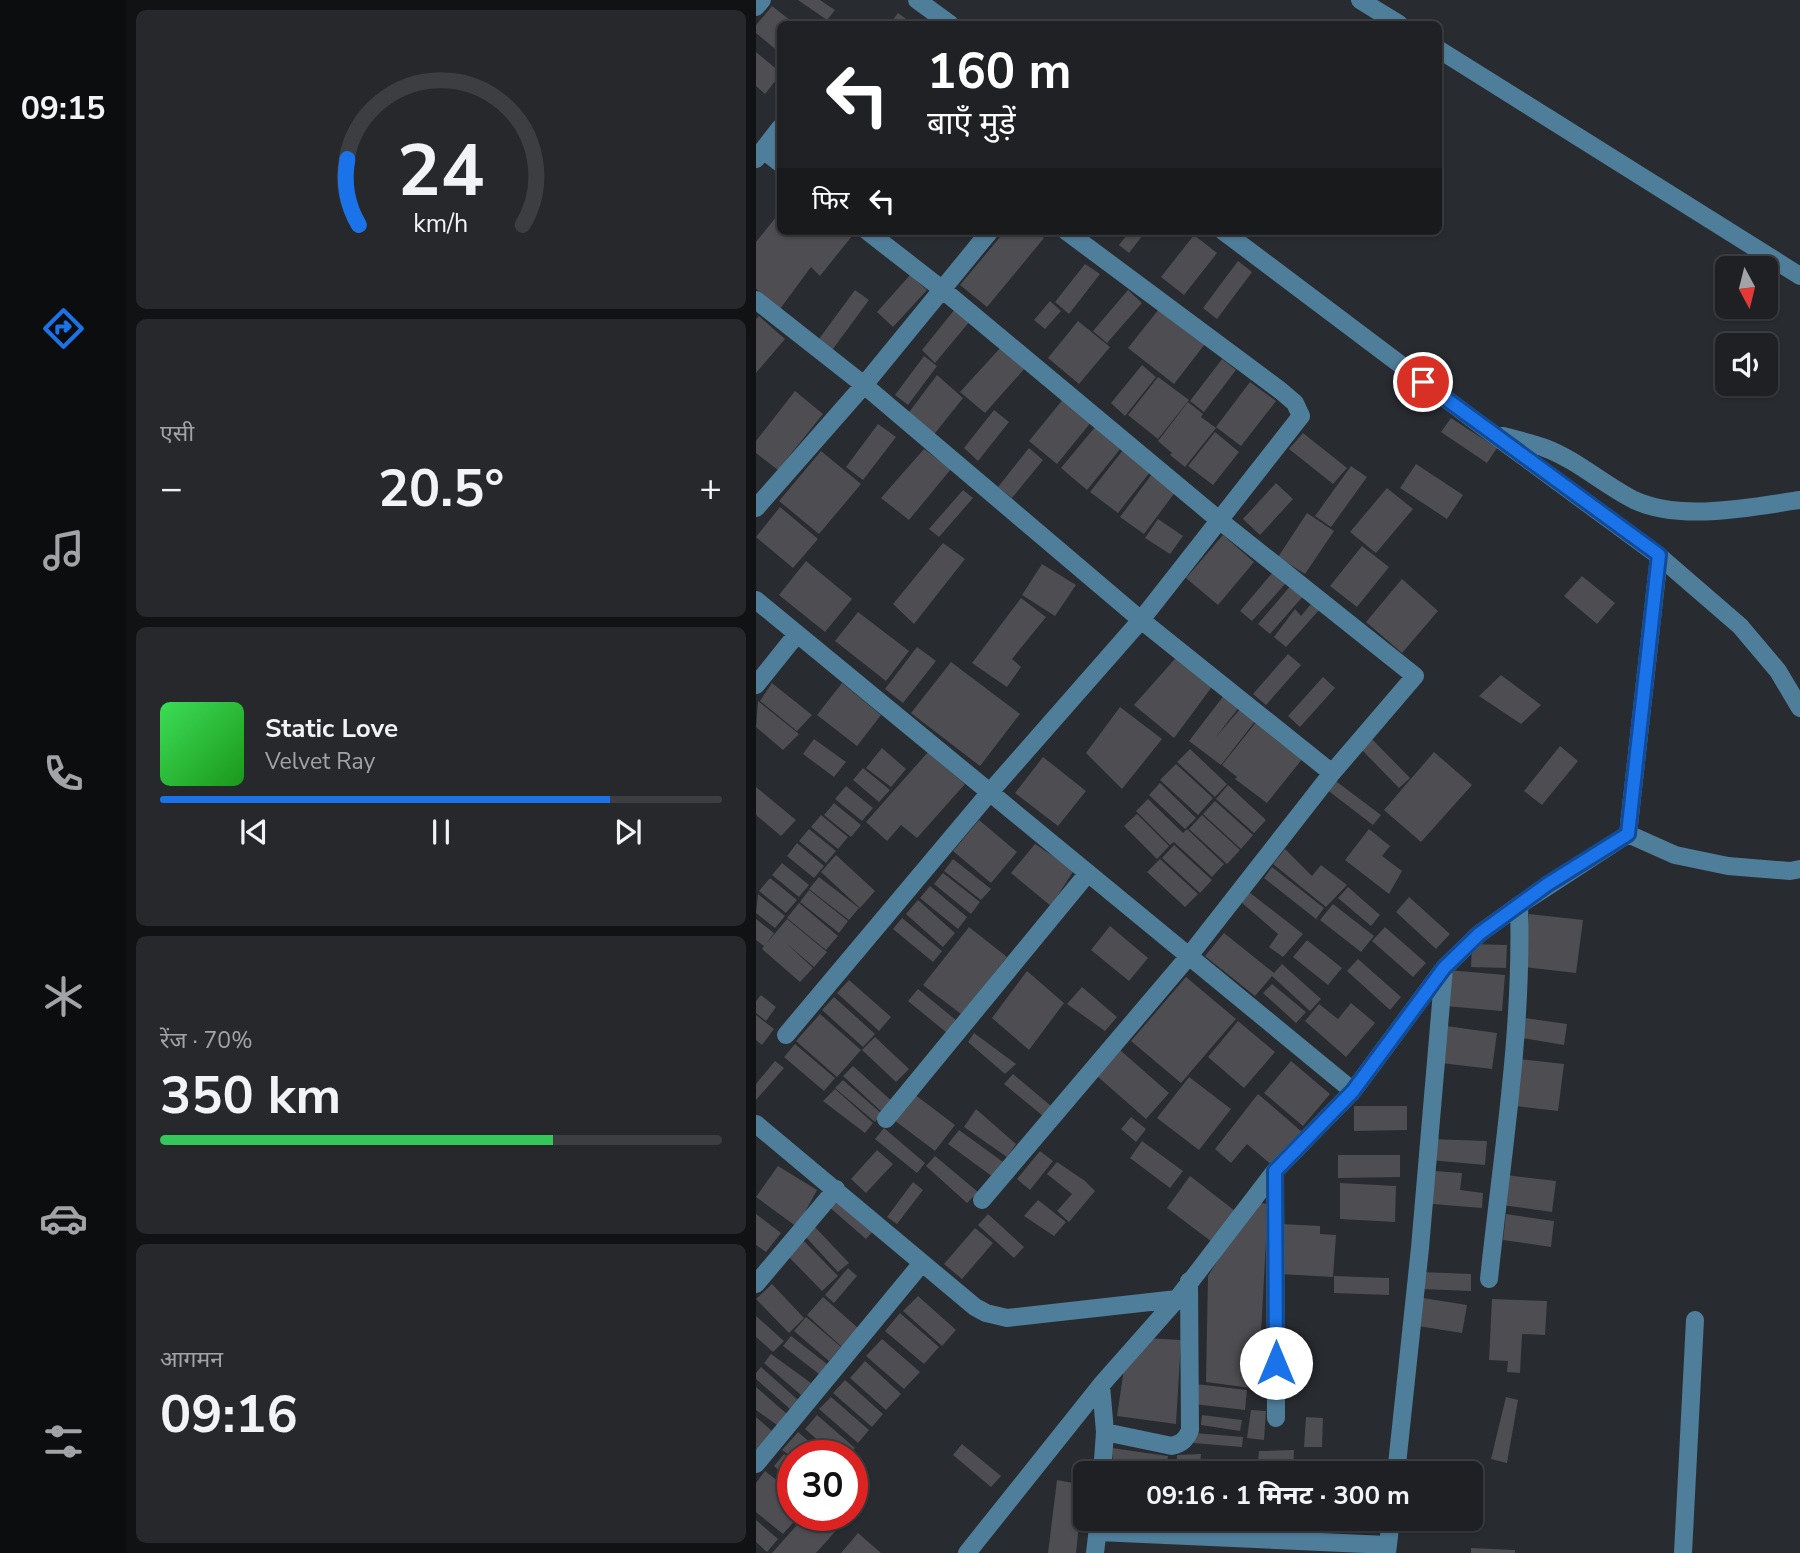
<!DOCTYPE html>
<html lang="hi">
<head>
<meta charset="utf-8">
<style>
  :root { --surface:#1e2024; --page:#26282c; --text:#f1f3f6; --muted:#a1a3a6; --line:#3c3e41; --accent:#1a73e8 }
  body { margin:0; font-family:"Nunito Sans","Noto Sans Devanagari",sans-serif; background:var(--page); color:var(--text); height:100vh; display:flex; flex-direction:column; font-size:26px; white-space:nowrap }
  * { box-sizing:border-box; margin:0 }
  p { font-size:23px; color:var(--muted) }
  .icon { flex:none; width:38px; height:38px; fill:none; stroke:currentColor; stroke-width:2; stroke-linecap:round; stroke-linejoin:round }
  .map { position:relative; flex:1; overflow:hidden }
  .drawer { display:flex; flex-direction:column; gap:10px; padding:10px; background:#101214; width:630px }
  .drawer>* { flex:none }
  .top-card { position:absolute; left:21px; top:21px; width:665px; height:214px; border-radius:10px; box-shadow:0 2px 5px #0004,0 0 0 2px var(--line); background:#202124; color:#fff; overflow:hidden }
  .needle { width:46px; rotate:173deg }
  .buttons { position:absolute; left:959px; top:256px; display:grid; gap:14px }
  .buttons a { display:grid; place-items:center; width:63px; height:63px; border-radius:10px; background:var(--surface); box-shadow:0 2px 5px #0004,0 0 0 2px var(--line); font-size:35px }
  .speed { position:absolute; left:21px; top:1440px; display:flex; gap:14px; font-size:35px; font-weight:700; text-align:center }
  .speed>* { display:grid; place-content:center; width:91px; height:91px; border-radius:50%; background:var(--surface); box-shadow:0 2px 5px #0004,0 0 0 2px var(--line); line-height:1 }
  .speed .limit { border:10px solid #d22; background:#fff; color:#111 }
  .pin { position:absolute; display:grid; place-items:center; width:60px; height:60px; color:#fff; margin:-30px; border:4px solid #fff; border-radius:50%; box-shadow:0 2px 7px #0007 }
  .me { position:absolute; width:77px; margin:-38px; rotate:0deg; stroke-linejoin:round; filter:drop-shadow(0 0 5px #0008) }
  .turn { display:flex; align-items:center; gap:24px; height:147px; padding:0 35px; font-size:32px }
  .turn .icon { width:91px; height:91px; stroke-width:2.5 }
  .turn b { display:block; font-size:49px; line-height:60px }
  .then { display:flex; align-items:center; height:66px; padding:0 35px; background:#0003; gap:14px; font-size:26px }
  .big { font-size:52px; font-weight:700; line-height:1.1 }
  .drawer .tile { flex:1; display:flex; flex-direction:column; justify-content:center; gap:10px; min-width:0; padding:0 24px; border-radius:10px; background:var(--page) }
  .drawer .dial { align-items:center; gap:0 }
  .dial svg { height:182px; overflow:visible; fill:none; stroke:var(--line); stroke-width:7; stroke-linecap:round; text-anchor:middle }
  .dial text { fill:var(--text); stroke:none }
  .song { display:flex; align-items:center; gap:21px }
  .cover { width:84px; height:84px; border-radius:10px; background:linear-gradient(135deg,hsl(130 70% 55%),hsl(120 70% 35%)) }
  .played { height:7px; border-radius:4px; background:linear-gradient(90deg,var(--accent) 80%,var(--line) 80%) }
  .keys { display:flex; justify-content:space-around; direction:ltr }
  .heat { display:flex; justify-content:space-between; align-items:center; font-size:38px; direction:ltr }
  .charge { height:10px; border-radius:5px; background:linear-gradient(90deg,#34c759 70%,var(--line) 0) }
  .trip { position:absolute; left:317px; top:1461px; width:410px; height:70px; border-radius:10px; background:var(--surface); box-shadow:0 2px 5px #0004,0 0 0 2px var(--line); font-weight:700; line-height:70px; text-align:center }
  main { display:flex; flex:1; min-height:0 }
  .tab-bar { display:flex; flex-direction:column; width:126px; justify-content:space-around; align-items:center; background:#0c0d0e; color:var(--muted) }
  .tab-bar .icon { width:49px; height:49px }
  .tab-bar .on { color:var(--accent) }
  .tab-bar b { font-size:32px; color:var(--text) }
  .map>svg:first-child { display:block }
</style>
</head>
<body>
<main>
<nav class="tab-bar">
<b>09:15</b>
<svg class="icon on" aria-label="directions" viewBox="0 0 24 24"><path d="M12 3l9 9-9 9-9-9zM9 14v-3h6M13 9l2 2-2 2"/></svg>
<svg class="icon" aria-label="music" viewBox="0 0 24 24"><path d="M9 18V5l10-2v13"/><circle cx="6" cy="18" r="3"/><circle cx="16" cy="16" r="3"/></svg>
<svg class="icon" aria-label="phone" viewBox="0 0 24 24"><path d="M5 4h4l2 5-3 2q2 4 5 5l2-3 5 2v4C11 20 4 13 5 4z"/></svg>
<svg class="icon" aria-label="climate" viewBox="0 0 24 24"><path d="M12 3v18M4 7l16 10M4 17L20 7"/></svg>
<svg class="icon" aria-label="car" viewBox="0 0 24 24"><path d="M5 17H2v-5l4-1 3-4h7l3 4 3 1v5h-3M9 17h6M6 11h13"/><circle cx="7" cy="17" r="2"/><circle cx="17" cy="17" r="2"/></svg>
<svg class="icon" aria-label="filters" viewBox="0 0 24 24"><path d="M4 7h16M4 17h16"/><circle cx="9" cy="7" r="2"/><circle cx="15" cy="17" r="2"/></svg>
</nav>
<section class="drawer">
<div class="tile dial"><svg viewBox="0 0 100 80">
<path d="M14 69A42 42 0 1 1 86 69"/>
<path d="M14 69A42 42 0 0 1 9 40" stroke="#1a73e8"/>
<text x="50" y="56" font-size="32" font-weight="700">24</text>
<text x="50" y="72" font-size="11">km/h</text>
</svg></div>
<div class="tile"><p>एसी</p>
<div class="heat"><a>−</a><b class="big">20.5°</b><a>+</a></div>
</div>
<div class="tile">
<div class="song"><i class="cover"></i><div><b>Static Love</b><p>Velvet Ray</p></div></div>
<div class="played"></div>
<div class="keys"><svg class="icon" aria-label="previous" viewBox="0 0 24 24"><path d="M18 5L8 12l10 7zM5 5v14"/></svg><svg class="icon" aria-label="pause" viewBox="0 0 24 24"><path d="M8 5v14M16 5v14"/></svg><svg class="icon" aria-label="next" viewBox="0 0 24 24"><path d="M6 5l10 7-10 7zM19 5v14"/></svg></div>
</div>
<div class="tile"><p>रेंज · 70%</p><b class="big">350 km</b><div class="charge"></div></div>
<div class="tile"><p>आगमन</p><b class="big">09:16</b></div>
</section>
<div class="map">
<svg width="1044" height="1553" viewBox="0 0 1044 1553">
  <rect width="100%" height="100%" fill="#282b30"/>
  <path fill="#4d4d52" d="M42,0H64L79,10L71,20Z
    M16,6L39,24H24V53L0,33V25Z
    M142,13L157,24H134Z
    M0,52L24,72V75L9,94L0,86Z
    M24,212V231H100L64,276L55,267L24,309L0,289V242Z
    M249,231H280L288,238L231,307L204,285Z
    M374,231H390L373,253L363,245Z
    M438,235L461,253L428,295L405,277Z
    M482,261L496,272L461,319L447,308Z
    M329,264L344,274L313,314L299,302Z
    M154,275L171,290L137,327L121,312Z
    M99,290L113,300L74,353L60,343Z
    M372,290L386,303L351,343L337,331Z
    M294,301L305,311L289,329L278,320Z
    M199,309L214,321L179,363L166,350Z
    M403,309L449,344L418,384L372,348Z
    M3,316L29,339L0,373V319Z
    M322,321L354,347L323,384L292,358Z
    M246,346L270,367L229,413L204,392Z
    M168,356L181,366L152,405L139,395Z
    M466,359L480,370L448,412L434,401Z
    M386,365L400,377L369,416L355,403Z
    M181,375L207,398L176,437L151,415Z
    M402,377L433,400L402,439L372,415Z
    M494,382L520,401L485,446L460,427Z
    M39,391L67,414L22,470L0,453V441Z
    M308,398L336,421L301,464L273,441Z
    M432,402L447,414L445,417L460,428L429,467L414,455L416,453L402,441Z
    M238,410L253,422L222,461L208,448Z
    M695,418L741,448L731,463L685,432Z
    M122,424L140,437L107,480L90,467Z
    M339,427L365,448L331,490L305,468Z
    M459,432L483,452L457,485L432,466Z
    M547,433L591,468L577,484L533,449Z
    M273,448L287,460L256,498L242,487Z
    M168,449L195,469L153,520L125,498Z
    M367,450L394,472L362,513L334,492Z
    M65,451L105,484L63,534L23,501Z
    M660,464L707,495L691,519L644,488Z
    M595,466L611,477L575,527L559,516Z
    M396,474L420,491L388,534L364,517Z
    M520,483L537,499L504,535L487,519Z
    M631,488L657,509L620,553L594,532Z
    M207,490L217,498L183,537L173,529Z
    M24,507L62,539L37,568L0,537Z
    M551,513L578,531L549,574L522,557Z
    M402,519L427,536L414,554L389,538Z
    M467,535L498,562L462,605L430,578Z
    M187,543L209,559L158,624L137,604Z
    M606,546L633,567L601,607L574,586Z
    M50,561L96,599L69,632L23,595Z
    M286,564L320,585L299,616L266,595Z
    M517,572L530,583L496,621L484,611Z
    M826,576L859,603L841,624L808,596Z
    M646,579L682,611L646,653L610,622Z
    M536,584L549,594L514,634L502,624Z
    M265,598L290,617L256,659L265,667L251,687L216,663Z
    M555,604L565,608L530,647L518,637L539,609L545,616Z
    M102,612L153,651L130,681L79,641Z
    M161,647L180,661L147,703L129,689Z
    M425,652L458,684L418,738L378,705Z
    M532,654L545,665L510,705L497,694Z
    M195,662L264,714L224,766L155,713Z
    M745,675L785,705L765,724L723,696Z
    M567,677L579,688L544,727L532,716Z
    M16,683L56,715L41,731L4,701Z
    M86,683L125,715L101,746L61,715Z
    M469,694L484,706L459,738L485,708L500,720L465,765L433,741Z
    M2,701L43,734L27,750L0,727Z
    M364,707L406,739L366,789L330,753Z
    M501,721L547,758L511,803L479,779L481,777L466,765Z
    M615,738L654,778L643,788L604,748Z
    M58,739L90,762L78,777L47,754Z
    M804,746L822,761L786,805L768,791Z
    M126,748L150,769L135,787L110,768Z
    M434,749L471,784L459,797L421,762Z
    M172,752L209,784L161,838L145,825L131,841L110,822Z
    M678,752L716,785L665,842L628,810Z
    M287,757L330,791L302,826L259,793Z
    M420,764L457,798L442,815L404,780Z
    M107,768L134,790L123,802L97,780Z
    M577,779L625,815L617,825L570,789Z
    M404,783L440,818L429,829L393,795Z
    M472,785L510,820L498,833L460,799Z
    M90,786L117,808L106,821L79,799Z
    M0,787L40,820L25,836L0,815Z
    M392,799L427,833L431,829L468,864L456,877L418,842L414,845L380,811Z
    M459,801L497,835L485,849L447,814Z
    M78,803L105,825L95,837L68,815Z
    M381,814L413,846L401,859L368,826Z
    M65,815L92,837L82,849L55,827Z
    M446,815L484,850L471,864L433,829Z
    M223,820L261,852L235,883L197,851Z
    M53,829L80,851L70,863L43,841Z
    M613,829L634,846L626,856L646,871L633,894L589,860Z
    M41,843L68,866L58,878L31,856Z
    M279,844L318,870L295,906L255,873Z
    M418,845L456,880L444,893L406,858Z
    M529,849L556,876L565,865L591,885L570,907L517,864Z
    M80,855L119,891L104,908L65,872Z
    M197,859L235,889L225,900L188,871Z
    M404,859L442,894L429,907L391,872Z
    M26,863L53,885L43,897L16,875Z
    M516,867L568,908L560,919L508,878Z
    M187,873L224,902L215,914L178,884Z
    M63,877L103,908L93,920L53,889Z
    M14,878L41,900L30,913L3,891Z
    M174,886L211,917L202,929L164,898Z
    M592,887L624,915L615,926L582,898Z
    M53,890L92,921L83,933L44,902Z
    M493,892L547,934L527,957L513,947L522,934L485,902Z
    M2,894L29,916L19,928L0,913Z
    M653,897L694,934L680,949L640,912Z
    M162,900L199,933L187,947L150,914Z
    M43,903L82,936L70,950L31,918Z
    M577,904L618,936L605,952L564,920Z
    M773,914L827,920L820,973L767,967Z
    M146,918L186,951L177,962L137,929Z
    M0,919L18,933L10,944L31,919L71,952L58,967L30,943L57,968L44,982L6,949L8,946L0,940Z
    M354,926L392,958L373,981L335,950Z
    M213,927L251,957L205,1014L167,985Z
    M629,927L670,963L657,977L616,941Z
    M468,933L518,973L526,964L565,999L554,1011L516,976L499,996L449,956Z
    M551,940L586,968L572,985L537,957Z
    M716,944L751,945L750,968L715,967Z
    M602,959L645,997L634,1010L591,971Z
    M692,970L749,975L746,1011L689,1006Z
    M271,971L308,1003L273,1050L236,1018Z
    M430,977L480,1019L425,1083L375,1041Z
    M93,980L135,1017L123,1031L81,993Z
    M516,984L550,1012L540,1023L507,993Z
    M326,987L361,1017L349,1031L311,1004Z
    M162,989L201,1021L191,1033L152,1001Z
    M5,995L20,1007L10,1021L0,1013V1001Z
    M78,997L119,1034L107,1047L66,1010Z
    M595,1003L619,1023L590,1057L549,1021L563,1004L582,1019Z
    M64,1014L105,1050L81,1077L40,1041Z
    M0,1015L18,1029L6,1045L0,1040Z
    M769,1018L811,1024L808,1045L766,1038Z
    M482,1021L519,1052L488,1088L452,1057Z
    M690,1026L741,1033L736,1069L685,1063Z
    M218,1033L260,1064L249,1074L212,1042Z
    M119,1037L153,1069L140,1082L106,1050Z
    M39,1044L79,1078L68,1091L28,1057Z
    M364,1050L413,1093L390,1119L341,1076Z
    M764,1059L808,1064L802,1111L759,1106Z
    M19,1061L28,1068L0,1100V1084Z
    M535,1061L574,1094L547,1126L508,1093Z
    M97,1066L138,1103L128,1114L87,1076Z
    M257,1074L295,1106L287,1116L248,1084Z
    M433,1077L475,1109L443,1150L401,1118Z
    M87,1080L126,1114L119,1122L79,1088Z
    M79,1089L117,1123L109,1133L67,1101Z
    M158,1094L199,1125L179,1151L138,1120Z
    M502,1094L546,1132L517,1166L491,1144L475,1163L459,1149Z
    M598,1106H651V1130L598,1131Z
    M220,1109L260,1144L251,1157L208,1127Z
    M375,1117L390,1129L380,1142L365,1129Z
    M128,1128L169,1163L161,1173L119,1139Z
    M203,1130L247,1162L237,1177L192,1144Z
    M674,1139L731,1141L729,1165L673,1160Z
    M386,1141L427,1171L414,1188L374,1158Z
    M121,1150L137,1164L110,1193L95,1179Z
    M284,1151L297,1161L274,1190L261,1179Z
    M582,1155H644V1177L582,1178Z
    M179,1156L222,1192L211,1203L170,1166Z
    M301,1162L329,1181L339,1191L313,1222L301,1211L316,1194L291,1174Z
    M22,1166L61,1190L41,1227L0,1197Z
    M679,1171L706,1173L704,1190L727,1193L726,1208L676,1204Z
    M750,1175L800,1181L796,1212L746,1205Z
    M434,1176L483,1214L456,1242L411,1208Z
    M157,1182L167,1190L141,1224L131,1217Z
    M584,1183L640,1186L639,1222L584,1219Z
    M81,1196L119,1229L110,1239L72,1206Z
    M282,1200L310,1222L298,1236L268,1216Z
    M498,1202L512,1204L502,1389L450,1382L452,1276Z
    M0,1214L25,1233L10,1252L0,1245Z
    M232,1214L268,1247L258,1258L222,1225Z
    M750,1214L798,1221L795,1247L747,1240Z
    M526,1224L564,1226V1234L580,1235L577,1277L523,1274Z
    M59,1227L93,1263L82,1272L49,1236Z
    M219,1228L237,1243L206,1279L188,1264Z
    M45,1238L82,1276L66,1291L29,1253Z
    M92,1268L101,1276L78,1303L69,1295Z
    M665,1272L715,1274V1291L664,1289Z
    M578,1276L633,1278V1295L578,1293Z
    M16,1284L48,1318L33,1333L0,1299Z
    M162,1296L200,1330L186,1346L147,1311Z
    M67,1297L102,1328L86,1347L51,1315Z
    M667,1298L711,1305L706,1333L662,1326Z
    M736,1299L791,1301L789,1335L766,1334L764,1373L751,1372L752,1361L733,1360Z
    M144,1313L183,1347L168,1364L129,1331Z
    M0,1316L28,1341L17,1352L0,1337Z
    M50,1317L85,1347L73,1361L38,1331Z
    M35,1336L71,1364L63,1374L27,1346Z
    M390,1338L425,1340L420,1424L361,1416L368,1369Z
    M126,1339L164,1372L148,1389L110,1356Z
    M15,1354L55,1383L45,1395L8,1363Z
    M109,1361L145,1394L130,1410L94,1378Z
    M5,1367L42,1400L34,1409L0,1379V1373Z
    M89,1380L127,1414L116,1427L77,1393Z
    M440,1384L491,1390L489,1410L438,1404Z
    M0,1387L31,1414L21,1425L0,1410Z
    M75,1397L113,1430L102,1443L63,1409Z
    M750,1397L762,1400L751,1463L735,1459Z
    M495,1410L510,1411L508,1440L491,1438Z
    M61,1415L99,1448L91,1456H80L49,1429Z
    M446,1415L486,1420L484,1431L445,1425Z
    M0,1417L16,1431L0,1452Z
    M550,1417L567,1418L566,1447H548Z
    M42,1432L70,1456H37V1458L26,1450Z
    M438,1433L487,1437L486,1447L437,1443Z
    M206,1444L245,1476L235,1487L197,1455Z
    M356,1448L412,1456L410,1474L358,1473Z
    M538,1450L537,1474H501L503,1451Z
    M28,1454L37,1462V1483L18,1466Z
    M445,1454L443,1474H420L421,1455Z
    M9,1471L37,1493V1516H43L27,1534L0,1512V1483Z
    M301,1480L327,1485L320,1553H292Z
    M49,1516H93L60,1553H16Z
    M0,1520L22,1539L11,1552L0,1542Z
    M102,1533L125,1553H85Z
    M715,1548L759,1550V1553H715Z"/>
  <g fill="none" stroke-linecap="round" stroke-linejoin="round">
    <path stroke="#4f7e9b" stroke-width="18" d="M161,0L194,24
      M604,0L643,24
      M0,7L6,0
      M682,49L1044,276
      M7,150L24,163
      M0,159L24,128
      M111,231L187,290L463,520L659,676L576,773L433,956L226,1200
      M467,231L734,432L903,556L984,626L1022,671L1044,708
      M0,300L108,385L385,620L576,773
      M747,436C761,440 776,443 789,448C821,460 848,485 878,500C925,522 995,507 1044,500
      M0,508L108,385L234,231
      M0,600L597,1091
      M0,685L41,634
      M872,834L919,855L972,866L1034,871L1044,869
      M30,1035L234,792L385,620L545,416L539,403L525,391L310,231
      M130,1119L332,873
      M0,1124L219,1307L230,1313L251,1318L421,1299
      M519,1171L520,1418
      M733,1279C746,1155 767,1030 763,905
      M0,1284L80,1189
      M345,1385L349,1432L346,1474
      M349,1432L416,1446C426,1443 430,1440 434,1430L433,1281
      M0,1464L166,1263
      M640,1474L664,1248L688,968
      M342,1532L632,1545
      M211,1553L345,1385L421,1299L519,1171L597,1091L688,968L723,934L763,905L872,834L903,556
      M339,1553L343,1519
      M631,1553L635,1519
      M927,1553L939,1320"/>
  </g>
  <g fill="none" stroke-linecap="round" stroke-linejoin="round">
    <g stroke="#114b97" stroke-width="18">
      <path id="route" d="M520,1363L519,1171L597,1091L688,968L723,934L792,884L872,834L903,555L667,382"/>
    </g>
    <use href="#route" stroke="#1a73e8" stroke-width="12"/>
  </g>
</svg>
<div class="buttons">
<a><svg class="needle" viewBox="-14 -14 28 28"><path d="M0-13l5 13h-10z" fill="#e53935"/><path d="M0 13l5-13h-10z" fill="#a1a3a6"/></svg></a>
<a><svg class="icon" aria-label="sound" viewBox="0 0 24 24"><path d="M4 9h4l5-4v14l-5-4H4zM17 9q2 3 0 6"/></svg></a>
</div>
<div class="speed"><div class="limit">30</div></div>
<div class="pin" style="left:667px;top:382px;background:#d93025"><svg class="icon" aria-label="arrive" viewBox="0 0 24 24"><path d="M6 21V4h12l-3 4 3 4H6"/></svg></div>
<svg class="me" style="left:520px;top:1363px" viewBox="-20 -20 40 40"><circle r="19" fill="#fff"/><path d="M0-13L10 11 0 6-10 11z" fill="#1a73e8"/></svg>
<div class="trip">09:16 · 1 मिनट · 300 m</div>
<div class="top-card">
<div class="turn"><svg class="icon" aria-label="left" viewBox="0 0 24 24"><path d="M17 20v-9H6M10 6l-5 5 5 5"/></svg><div><b>160 m</b>बाएँ मुड़ें</div></div>
<div class="then">फिर<svg class="icon" aria-label="left" viewBox="0 0 24 24"><path d="M17 20v-9H6M10 6l-5 5 5 5"/></svg></div>
</div>
</div>
</main>
</body>
</html>
